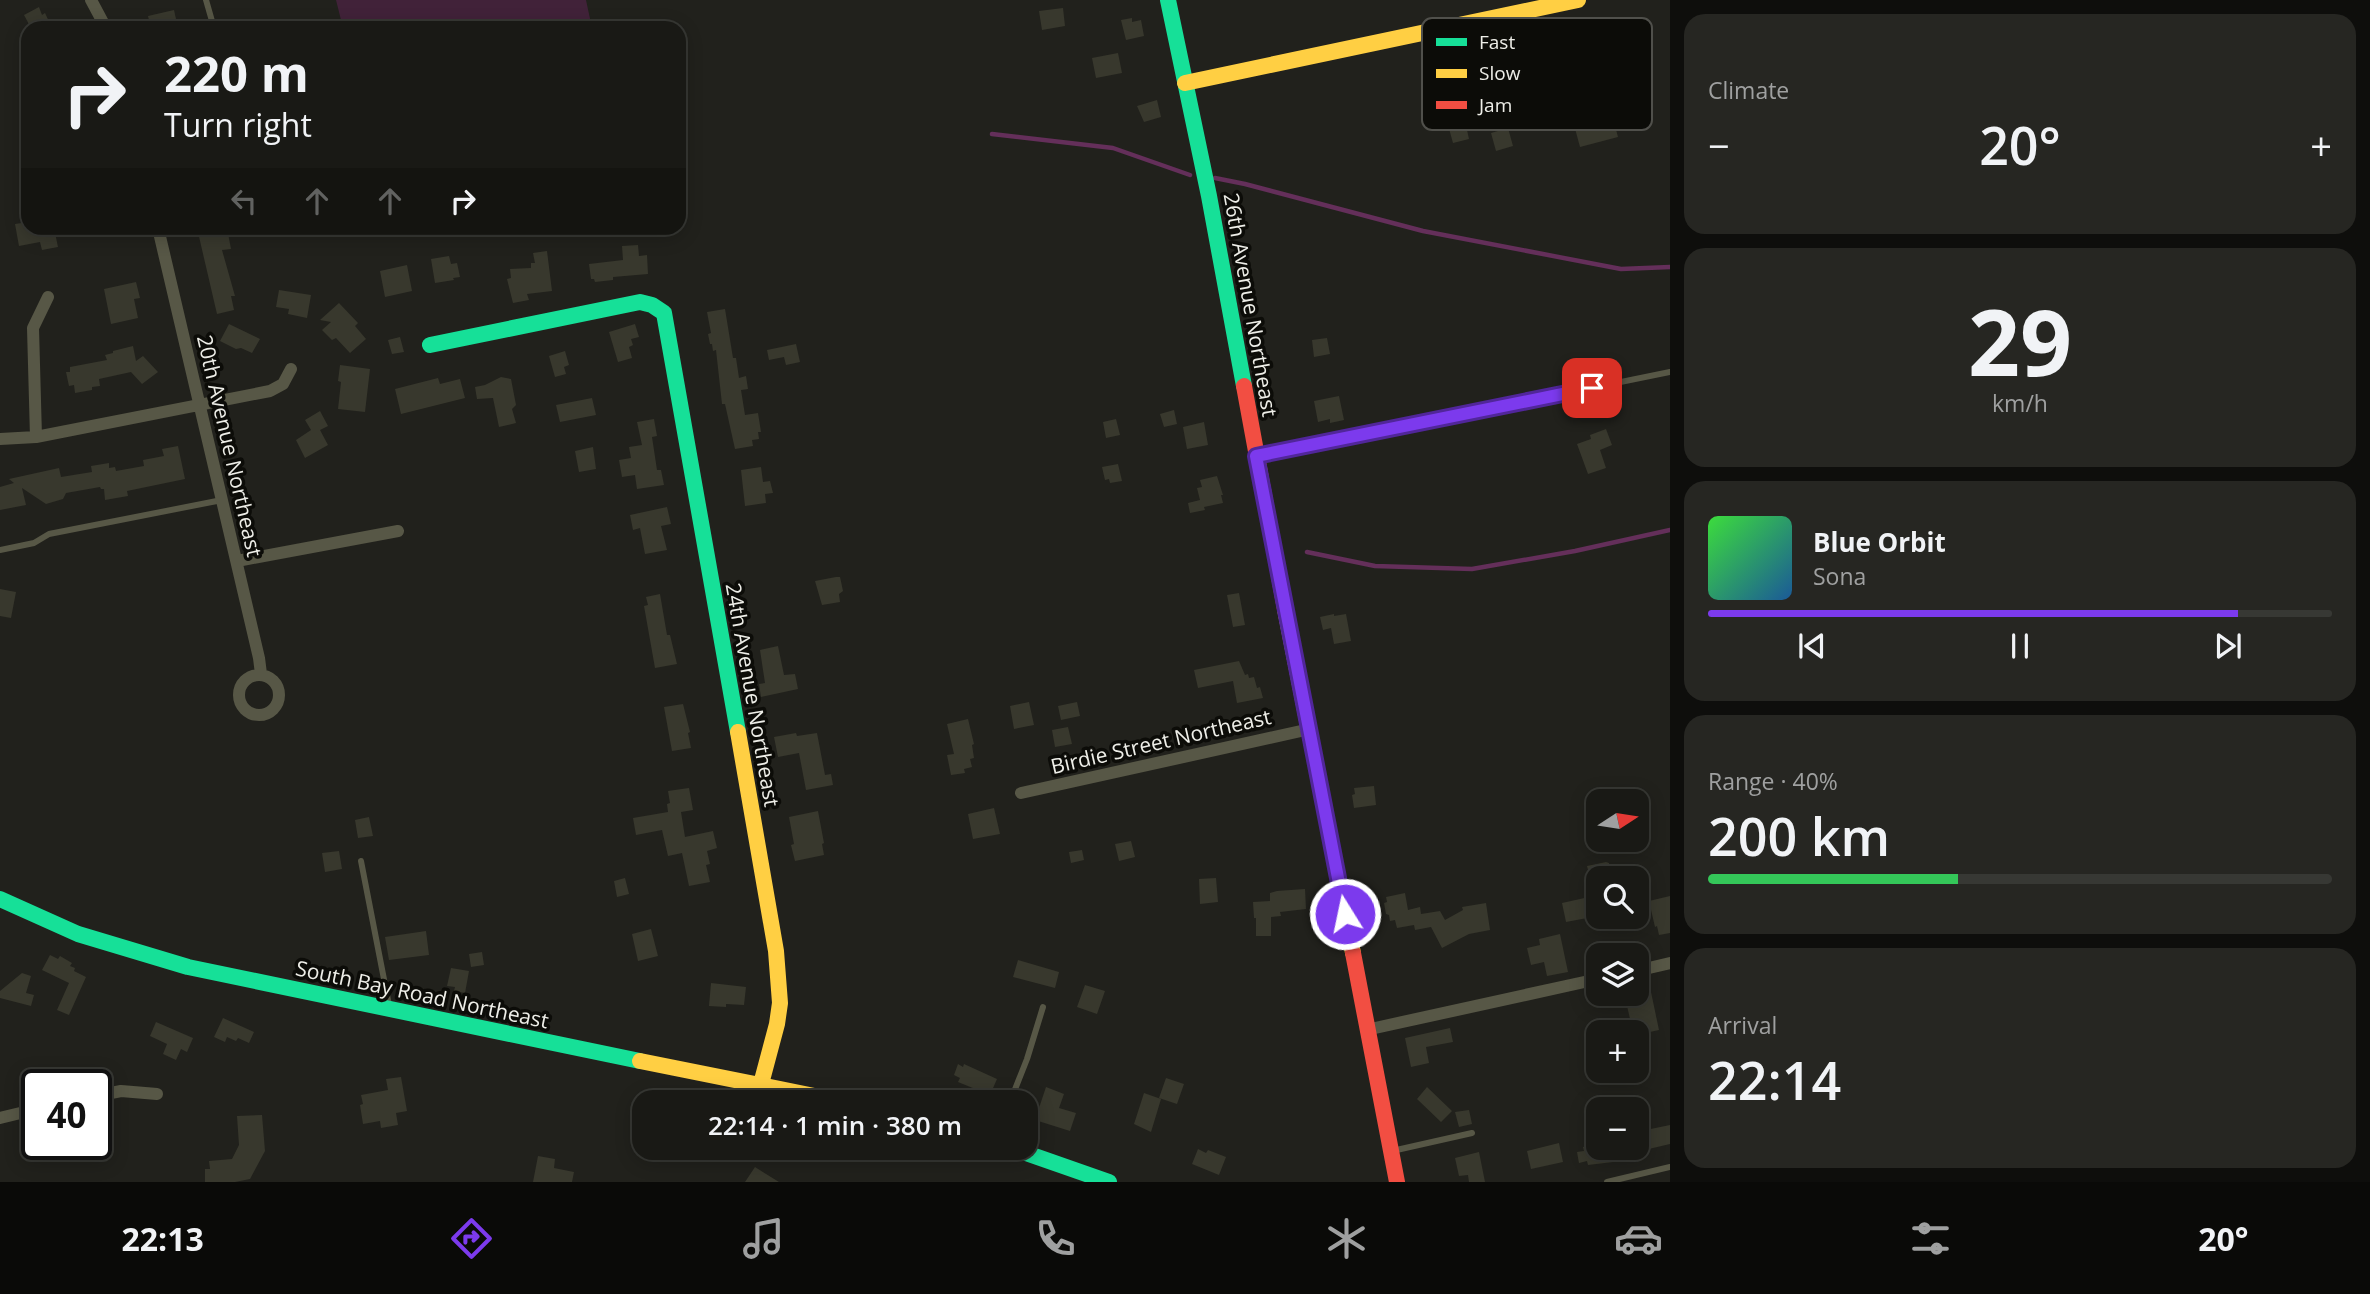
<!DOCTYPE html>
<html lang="en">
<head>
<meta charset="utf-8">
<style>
  :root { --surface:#191915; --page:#262622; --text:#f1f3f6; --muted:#9fa0a0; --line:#373834; --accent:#7c3aed }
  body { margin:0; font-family:"Open Sans",sans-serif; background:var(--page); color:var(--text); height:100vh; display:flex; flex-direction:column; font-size:26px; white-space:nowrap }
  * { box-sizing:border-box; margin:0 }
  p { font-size:23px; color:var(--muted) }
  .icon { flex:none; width:38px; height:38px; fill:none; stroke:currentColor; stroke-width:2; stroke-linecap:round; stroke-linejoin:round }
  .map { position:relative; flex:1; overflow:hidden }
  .drawer { display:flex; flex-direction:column; gap:14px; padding:14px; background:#0e0e0c; width:700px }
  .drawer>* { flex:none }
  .top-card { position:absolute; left:21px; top:21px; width:665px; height:214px; border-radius:21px; box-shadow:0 4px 18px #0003,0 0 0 2px var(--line); background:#191915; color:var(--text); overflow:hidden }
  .needle { width:46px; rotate:78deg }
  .buttons { position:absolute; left:1586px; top:789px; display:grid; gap:14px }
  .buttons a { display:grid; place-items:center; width:63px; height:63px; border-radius:14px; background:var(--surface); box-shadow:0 4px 18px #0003,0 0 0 2px var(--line); font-size:35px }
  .speed { position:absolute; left:21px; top:1069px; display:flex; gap:14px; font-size:35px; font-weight:700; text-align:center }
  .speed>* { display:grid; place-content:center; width:91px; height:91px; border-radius:50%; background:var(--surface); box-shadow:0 4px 18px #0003,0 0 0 2px var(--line); line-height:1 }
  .speed .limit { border:4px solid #111; border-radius:10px; background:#fff; color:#111 }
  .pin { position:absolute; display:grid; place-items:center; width:60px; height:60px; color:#fff; margin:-30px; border-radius:14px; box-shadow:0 4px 10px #0006 }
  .me { position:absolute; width:77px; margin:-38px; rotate:350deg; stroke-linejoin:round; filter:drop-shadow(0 0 5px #0008) }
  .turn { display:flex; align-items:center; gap:24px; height:147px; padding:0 28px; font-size:32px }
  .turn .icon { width:91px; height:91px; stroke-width:2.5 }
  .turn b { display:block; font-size:49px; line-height:60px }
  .lanes { display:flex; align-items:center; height:66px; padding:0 28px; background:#0003; justify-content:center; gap:35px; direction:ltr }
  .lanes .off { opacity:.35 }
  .big { font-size:52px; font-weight:600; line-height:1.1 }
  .drawer .tile { flex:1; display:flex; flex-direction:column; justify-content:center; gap:10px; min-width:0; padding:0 24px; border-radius:21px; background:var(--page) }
  .drawer .dial { align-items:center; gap:0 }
  .dial b { font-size:91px; line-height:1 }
  .song { display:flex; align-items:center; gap:21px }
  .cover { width:84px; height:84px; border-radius:10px; background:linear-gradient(135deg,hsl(120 70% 55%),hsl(210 70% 35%)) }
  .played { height:7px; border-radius:4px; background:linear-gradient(90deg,var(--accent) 85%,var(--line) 85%) }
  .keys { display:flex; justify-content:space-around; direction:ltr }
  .heat { display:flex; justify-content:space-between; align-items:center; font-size:38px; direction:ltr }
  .charge { height:10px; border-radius:5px; background:linear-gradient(90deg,#34c759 40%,var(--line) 0) }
  .trip { position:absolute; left:632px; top:1090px; width:406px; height:70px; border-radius:21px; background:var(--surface); box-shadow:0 4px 18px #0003,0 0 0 2px var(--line); font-weight:600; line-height:70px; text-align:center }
  .tab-bar { display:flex; height:112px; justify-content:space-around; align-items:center; background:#0a0a08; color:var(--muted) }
  .tab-bar .icon { width:49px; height:49px }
  .tab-bar .on { color:var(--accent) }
  .tab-bar b { font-size:32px; color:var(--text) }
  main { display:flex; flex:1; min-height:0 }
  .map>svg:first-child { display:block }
</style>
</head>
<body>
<main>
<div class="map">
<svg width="1670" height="1182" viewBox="0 0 1670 1182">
  <rect width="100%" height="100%" fill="#21211c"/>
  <path fill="#412239" d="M336,0H586L592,28H343Z"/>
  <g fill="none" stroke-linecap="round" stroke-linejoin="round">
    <path stroke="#642f5a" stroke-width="4.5" d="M992,134L1113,148L1190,175
      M1215,178L1245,184L1423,231L1621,269L1670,267
      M1307,552L1375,566L1472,569L1575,551L1670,530"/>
  </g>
  <path fill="#38382d" d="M39,7L42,15L45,13L52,28H31L24,15Z
    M1063,8L1065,26L1042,30L1039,11Z
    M174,10L178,28H151L148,16Z
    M1132,18V22L1141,20L1144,36L1126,40L1121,20Z
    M1118,53L1122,73L1096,78L1092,58Z
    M1157,100L1161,117L1144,122L1137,106Z
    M1611,111L1618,137L1580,147L1573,121Z
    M1462,118L1463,122L1465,121L1469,139L1453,143L1448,125L1450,124V121Z
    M1508,128L1513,146L1496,151L1491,133Z
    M28,222V228H54L58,247L42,250L40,242L19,246L15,224Z
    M197,228H227L231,249L222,250L235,296H231L234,310L217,314Z
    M638,245L639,256L647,255L648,274L613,277V280L595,282L594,279H591L589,264L623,260L622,246Z
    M547,251L552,291L527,294L529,300L513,303L507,279L511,278L510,269L531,268V263H535L533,253Z
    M449,256L451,264L457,263L460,277L453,278L454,280L435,283L431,259Z
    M407,265L412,291L385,297L380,271Z
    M136,282L140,298L134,299L138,318L111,324L104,289Z
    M279,290L311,295L307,318L288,314L289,309L276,307Z
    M339,303L358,323L355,326L366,339L350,353L336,338L332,340L322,330L331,322L320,320Z
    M725,309L733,358H736L739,378L746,376L748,389L741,390L745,415L758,413L761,432H758L759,439L752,440L753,446L735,449L725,404H722L716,350L713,351L712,344H710L708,334L711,333L707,312Z
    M229,324L260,339L252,353L241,348L236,349L220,341Z
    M635,324L639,337L631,339L633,345L629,347L632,358L618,362L609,332Z
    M400,337L404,352L392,354L388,340Z
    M1327,338L1330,354L1314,357L1312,340Z
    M796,344L800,362L786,365L784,357L769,360L767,350Z
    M133,346L136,361L143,356L158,372L142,384L131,372L99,379L100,386L92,387V390L75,393L74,385L69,386L66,372H70V367L107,360L105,355L113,353V351Z
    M565,351L569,365L564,367L566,374L555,377L549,356Z
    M340,365L370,369L365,412L338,409L341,382L338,381Z
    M501,377L511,379L516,405L512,409L516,423L499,427L493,398L477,399L475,387L485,385Z
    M438,378L440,384L460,379L465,398L401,414L395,389Z
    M1339,396L1344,420L1330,423V419L1318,422L1314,401Z
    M592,398L596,415L560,422L556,405Z
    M1174,410L1177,424L1164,427L1160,414Z
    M320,411L328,426L320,430L328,445L305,458L296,440L311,430L305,420Z
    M654,419L657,436L652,437L657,470H661L664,485L637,489L635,475L622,477L619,460L631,458L629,447L642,445L637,422Z
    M1116,419L1120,435L1106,438L1103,422Z
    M1204,422L1208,445L1187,449L1183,427Z
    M1606,429L1612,445L1600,450L1606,468L1588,474L1577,444L1591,439L1590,435Z
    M178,446L185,479L127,491L128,496L105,500L104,489H101L100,487L66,493L63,499L46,504L22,488L26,505L0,510V487L14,483L9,479L59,468L61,477L92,472L91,466L109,463V468L115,467L116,471L144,466L143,460L164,456L162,449Z
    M593,447L596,469L579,472L575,451Z
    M1118,464L1122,481L1110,483L1109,479L1105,480L1102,467Z
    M761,467L763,482L770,481L773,493L765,494L766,503L745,506L741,470Z
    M1217,476L1223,495H1221L1223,503L1204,507L1205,510L1190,513L1188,503L1200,500L1197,488L1202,487L1200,480Z
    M667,507L671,524L661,526L667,550L645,554L640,528L633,530L630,515Z
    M836,577H840L843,591L839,594L840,602L822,605L815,581Z
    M0,589L16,592L11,618L0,616Z
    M1239,593L1245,625L1233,627L1227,595Z
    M660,594L667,635H670L677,664L655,668L644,606L648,605L646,597Z
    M1334,614V616L1346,614L1351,641L1334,644L1331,628L1323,630L1320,617Z
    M778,646L784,675L795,674L798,689L761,697L759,684L765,683L760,650Z
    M1239,661L1245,675L1248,674L1249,678L1254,677L1257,688L1260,687L1263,698L1237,703L1233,681L1198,688L1194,670Z
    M1029,702L1034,725L1014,729L1010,706Z
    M1077,702L1080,716L1061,720L1058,706Z
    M683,704L690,732L688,733L691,748L672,751L664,707Z
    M968,719L974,744L972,745L974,758L970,759L972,767L964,769L965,773L951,775L947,755L954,754L947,724Z
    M1068,727L1072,744L1055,747L1052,730Z
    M796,733L797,736L817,733L825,775L831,774L833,785L806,790L799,753L778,757L774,737Z
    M1374,786L1376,805L1354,808L1352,795L1355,794L1354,788Z
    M689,788L693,810L681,812L685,837L713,831L717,848L707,851L710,864L706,865L710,882L689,886L682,853L668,856L662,830L636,835L633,818L668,812L667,804L670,803L668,791Z
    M994,808L1000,834L973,839L968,814Z
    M818,811L824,843L822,844L824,855L795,861L791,845L794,844L789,817Z
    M369,817L373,836L358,838L355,820Z
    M1131,841L1135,857L1119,861L1115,844Z
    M1082,850L1084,860L1071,863L1069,852Z
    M339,851L342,869L325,872L322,853Z
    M1606,862L1609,863L1612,878H1590L1587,866Z
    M625,878L629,894L617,897L614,881Z
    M1216,878L1218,902L1200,904L1199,879Z
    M1305,889L1306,909L1280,912L1281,916L1271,917V936H1256V918H1254L1253,902L1270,901V893L1277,891Z
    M1405,893L1408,910L1420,907L1421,914L1440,911L1445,920L1463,910L1462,907L1486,903L1490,930L1469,934L1442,948L1431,927L1415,930L1414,925L1397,928L1395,920L1390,921L1389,915L1386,914L1384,903L1387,902L1386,897Z
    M1598,895V916L1566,922L1562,903Z
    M1670,896V933L1659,935L1657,926L1655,927L1649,901Z
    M651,929L658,956L638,961L632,934Z
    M426,931L429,955L389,960L385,937Z
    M1560,934L1568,972L1547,976L1544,962L1531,965L1527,948L1540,945L1539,939Z
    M482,952L484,965L471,967L469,954Z
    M50,955L58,959L60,956L72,963L70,966L75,968L74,971L86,977L69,1015L57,1010L69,983L42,970Z
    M1018,960L1059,972L1055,988L1013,977Z
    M451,968L469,971L465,993L454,991L455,987L447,986Z
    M22,973L31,976L26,993L34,995L31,1006L0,998V991Z
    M711,983L746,987L744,1005L726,1004V1007L709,1006Z
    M1085,985L1105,991L1097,1014L1077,1007Z
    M1651,992L1659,1030L1636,1035V1032H1633L1625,997Z
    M223,1018L254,1032L249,1043L238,1038L236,1041L227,1037L225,1042L214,1037Z
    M156,1022L193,1038L187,1052L181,1049L176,1060L163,1054L167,1044L150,1036Z
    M1450,1028L1453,1042L1426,1047L1429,1063L1411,1067L1405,1038Z
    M958,1064L963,1067L964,1064L997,1079L990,1095L958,1082L960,1078L954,1075Z
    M401,1077L407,1111L396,1113L398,1125L381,1128L380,1121L363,1124L360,1105L363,1104L361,1095L388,1090L386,1079Z
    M1166,1078L1184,1084L1177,1104L1159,1098Z
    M1046,1087L1064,1094L1059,1108L1076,1113L1070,1131L1035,1120Z
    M1427,1087L1452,1111L1441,1122L1417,1099Z
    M1144,1093L1161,1099L1151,1132L1134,1124Z
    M1469,1110L1472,1124L1459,1127L1455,1112Z
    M262,1115L265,1151L250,1179L235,1182H205V1169H210L209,1161L232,1159L239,1145L237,1116Z
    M1670,1125V1144L1636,1152V1132Z
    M1559,1143L1563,1162L1531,1169L1527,1151Z
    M1598,1144V1148H1627L1630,1160L1588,1165L1587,1161L1579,1163L1577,1152L1584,1151L1583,1147Z
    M1198,1149L1206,1153L1208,1150L1226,1157L1219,1175L1192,1164Z
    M1479,1152L1485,1182H1469L1468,1175L1459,1176L1455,1158Z
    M538,1156L555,1159L554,1168L574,1172L572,1182H533Z
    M755,1167L779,1182H745Z"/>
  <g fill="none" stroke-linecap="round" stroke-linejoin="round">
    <path stroke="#575746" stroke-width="6" d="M206,0L214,28
      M1258,456L1670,372
      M0,550L34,543L49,534L222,500
      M361,861L389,1005
      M1010,1102L1027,1059L1043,1007
      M1392,1151L1472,1133
      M1607,1182L1670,1167"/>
    <path stroke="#575746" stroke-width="12" d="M91,0L106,28
      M158,228L259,658L261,674
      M36,437L33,328L48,297
      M0,439L36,437L270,391L283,384L291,369
      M237,561L398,531
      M239 695a20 20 0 1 1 40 0a20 20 0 1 1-40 0Z
      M1021,793L1310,729
      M1636,971L1670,963
      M1366,1030L1598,979
      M96,1096L121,1091L157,1094
      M0,1118L37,1109"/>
    <path stroke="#16e098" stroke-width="16" d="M1168,0L1209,196L1244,386
      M430,345L640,302L652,305L664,313L738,732
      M0,899L78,934L188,967L640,1061
      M1012,1148L1109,1182"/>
    <path stroke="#ffcf43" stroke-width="16" d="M1185,83L1578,0
      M1285,609L1353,953
      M738,732L776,951L780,1003L777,1024L761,1084
      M640,1061L844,1102"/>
    <path stroke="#f24e42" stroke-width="16" d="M1244,386L1285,609
      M1353,953L1397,1182"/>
  </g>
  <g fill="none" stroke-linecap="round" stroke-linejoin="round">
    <g stroke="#51269a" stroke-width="18">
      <path id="route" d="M1345,914L1256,456L1592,388"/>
    </g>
    <use href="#route" stroke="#7c3aed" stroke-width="12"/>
  </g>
  <g text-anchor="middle" stroke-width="7" stroke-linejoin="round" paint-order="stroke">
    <g font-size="21" fill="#eeeee8" stroke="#0c0c08">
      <text transform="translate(1250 305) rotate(80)" y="7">26th Avenue Northeast</text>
      <text transform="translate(229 446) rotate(77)" y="7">20th Avenue Northeast</text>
      <text transform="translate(752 695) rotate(80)" y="7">24th Avenue Northeast</text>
      <text transform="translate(1161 742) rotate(-13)" y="7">Birdie Street Northeast</text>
      <text transform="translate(422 995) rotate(12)" y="7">South Bay Road Northeast</text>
    </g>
  </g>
  <rect x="1422" y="18" width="230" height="112" rx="10" fill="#0c0c08" stroke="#50504b" stroke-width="2"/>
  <rect x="1436" y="38" width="31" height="8" fill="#16e098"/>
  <rect x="1436" y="69" width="31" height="9" fill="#ffcf43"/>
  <rect x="1436" y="101" width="31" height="8" fill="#f24e42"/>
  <g font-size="19" fill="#eeeee8">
    <text x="1479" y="49">Fast</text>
    <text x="1479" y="80">Slow</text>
    <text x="1479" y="112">Jam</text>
  </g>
</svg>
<div class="buttons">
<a><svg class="needle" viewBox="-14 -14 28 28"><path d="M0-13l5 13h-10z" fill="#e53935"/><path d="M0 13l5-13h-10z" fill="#9fa0a0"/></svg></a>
<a><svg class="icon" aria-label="search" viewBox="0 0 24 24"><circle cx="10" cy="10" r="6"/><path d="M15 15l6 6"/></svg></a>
<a><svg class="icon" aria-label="layers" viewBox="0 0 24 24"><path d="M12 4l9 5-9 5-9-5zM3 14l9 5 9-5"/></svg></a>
<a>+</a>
<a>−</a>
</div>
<div class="speed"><div class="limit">40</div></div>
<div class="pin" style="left:1592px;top:388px;background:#d93025"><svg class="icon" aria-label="arrive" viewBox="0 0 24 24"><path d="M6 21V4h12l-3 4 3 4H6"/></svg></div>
<svg class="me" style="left:1345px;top:914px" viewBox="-20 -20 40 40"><circle r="17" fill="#7c3aed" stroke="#fff" stroke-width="3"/><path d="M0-11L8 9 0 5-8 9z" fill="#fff"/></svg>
<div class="trip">22:14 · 1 min · 380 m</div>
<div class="top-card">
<div class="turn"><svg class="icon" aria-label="right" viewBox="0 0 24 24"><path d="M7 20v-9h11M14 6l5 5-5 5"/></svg><div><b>220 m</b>Turn right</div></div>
<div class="lanes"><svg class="icon off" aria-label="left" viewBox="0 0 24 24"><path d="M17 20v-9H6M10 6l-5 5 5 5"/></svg><svg class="icon off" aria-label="ahead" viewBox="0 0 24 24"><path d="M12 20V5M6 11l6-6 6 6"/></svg><svg class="icon off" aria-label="ahead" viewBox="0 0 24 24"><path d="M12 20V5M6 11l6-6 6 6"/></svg><svg class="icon" aria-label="right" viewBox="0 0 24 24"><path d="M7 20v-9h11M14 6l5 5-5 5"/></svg></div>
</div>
</div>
<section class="drawer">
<div class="tile"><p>Climate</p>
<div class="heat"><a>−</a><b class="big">20°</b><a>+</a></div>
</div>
<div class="tile dial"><b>29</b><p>km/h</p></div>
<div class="tile">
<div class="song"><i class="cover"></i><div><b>Blue Orbit</b><p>Sona</p></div></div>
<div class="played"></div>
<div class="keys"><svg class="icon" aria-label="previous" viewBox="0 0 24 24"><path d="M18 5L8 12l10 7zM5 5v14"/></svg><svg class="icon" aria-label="pause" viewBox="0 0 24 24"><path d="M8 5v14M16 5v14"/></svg><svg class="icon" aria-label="next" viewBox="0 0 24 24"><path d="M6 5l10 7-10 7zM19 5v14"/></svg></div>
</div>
<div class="tile"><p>Range · 40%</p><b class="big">200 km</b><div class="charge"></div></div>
<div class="tile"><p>Arrival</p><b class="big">22:14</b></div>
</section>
</main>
<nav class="tab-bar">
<b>22:13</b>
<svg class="icon on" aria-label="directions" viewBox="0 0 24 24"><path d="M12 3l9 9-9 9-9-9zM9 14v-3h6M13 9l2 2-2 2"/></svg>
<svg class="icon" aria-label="music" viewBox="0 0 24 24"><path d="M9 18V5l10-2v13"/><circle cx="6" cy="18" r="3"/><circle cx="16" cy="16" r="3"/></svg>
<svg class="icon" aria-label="phone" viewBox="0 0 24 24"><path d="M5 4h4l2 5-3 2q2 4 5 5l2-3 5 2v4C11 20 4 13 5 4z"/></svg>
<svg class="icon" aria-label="climate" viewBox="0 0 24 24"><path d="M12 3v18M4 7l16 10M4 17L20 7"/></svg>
<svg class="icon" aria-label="car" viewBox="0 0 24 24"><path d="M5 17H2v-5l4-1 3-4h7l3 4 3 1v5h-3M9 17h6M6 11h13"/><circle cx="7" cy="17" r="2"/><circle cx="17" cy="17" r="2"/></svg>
<svg class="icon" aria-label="filters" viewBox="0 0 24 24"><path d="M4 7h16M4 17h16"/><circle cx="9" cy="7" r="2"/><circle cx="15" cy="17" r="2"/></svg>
<b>20°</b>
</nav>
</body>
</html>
